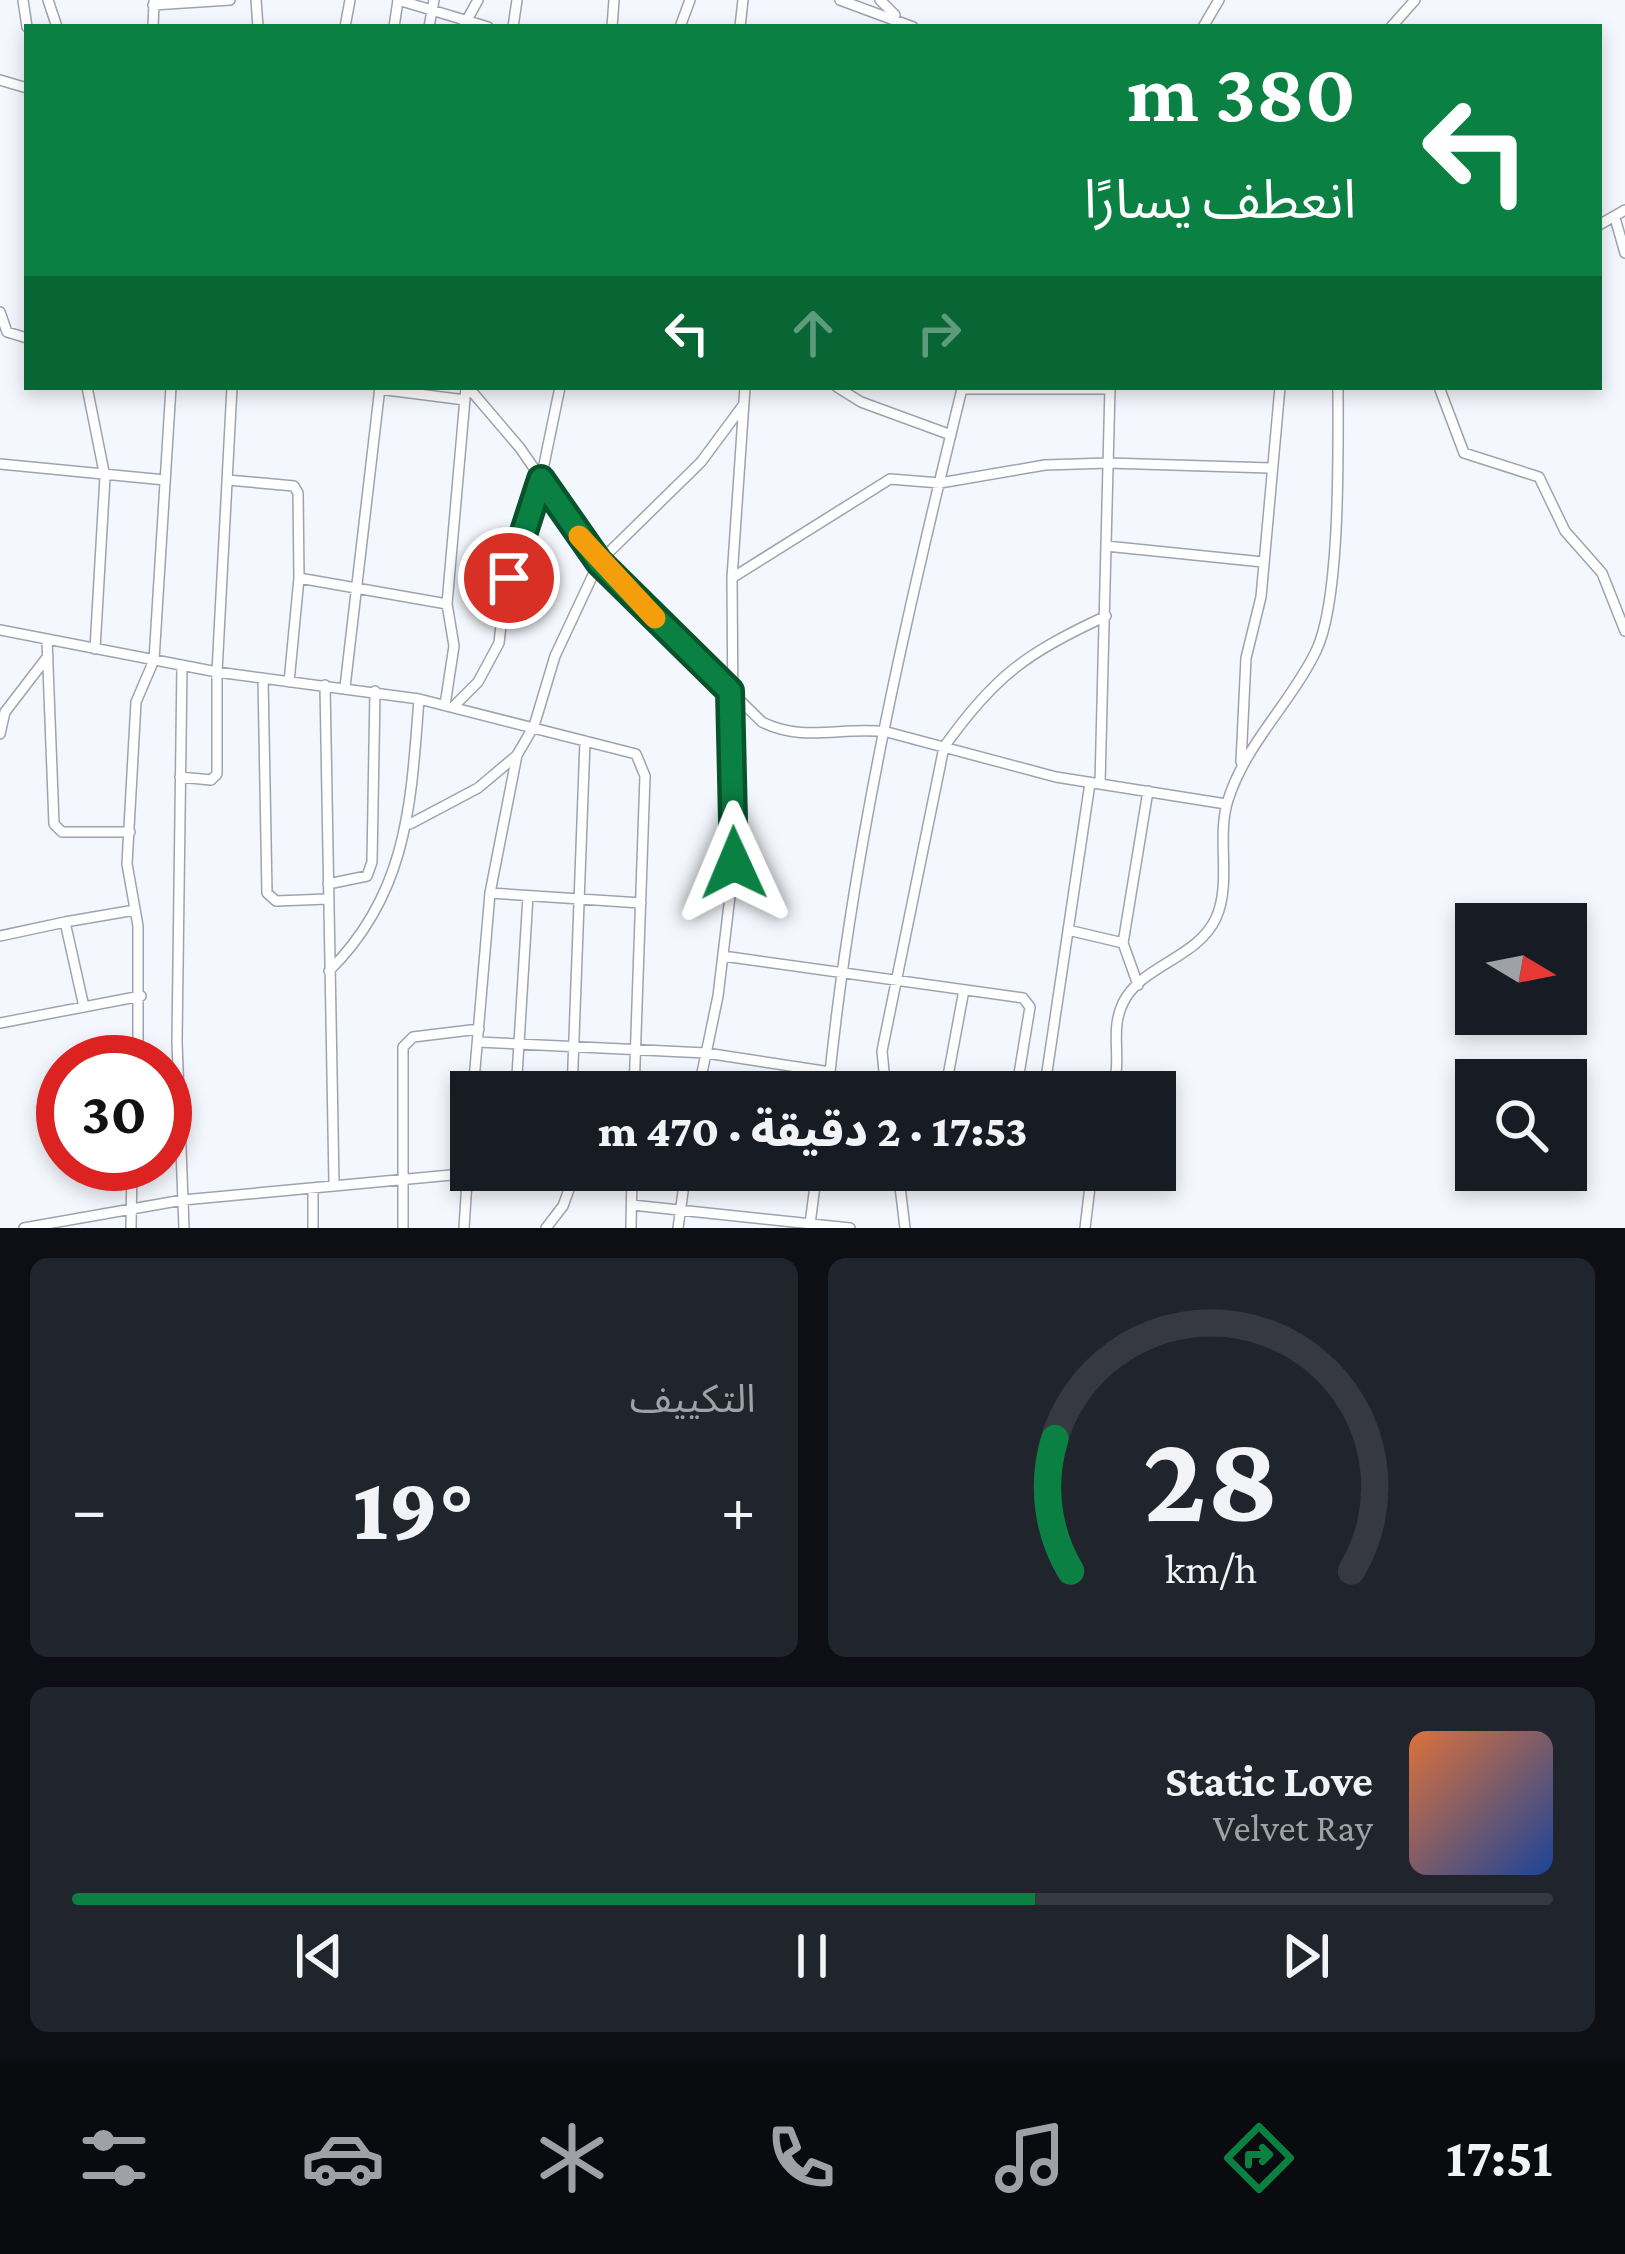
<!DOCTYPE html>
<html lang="ar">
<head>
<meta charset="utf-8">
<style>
  :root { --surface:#171b24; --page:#20242c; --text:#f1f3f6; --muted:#9ea1a6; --line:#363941; --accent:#0b8043 }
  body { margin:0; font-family:"Crimson Pro","Noto Sans Arabic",serif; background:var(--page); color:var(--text); direction:rtl; height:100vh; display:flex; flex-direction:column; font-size:45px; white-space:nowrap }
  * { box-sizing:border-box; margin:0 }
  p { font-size:39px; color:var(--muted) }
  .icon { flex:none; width:66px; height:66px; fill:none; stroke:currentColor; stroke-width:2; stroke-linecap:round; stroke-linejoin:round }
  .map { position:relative; height:1228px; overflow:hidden; direction:ltr }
  .details { display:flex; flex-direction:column; gap:30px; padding:30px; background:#0d0f14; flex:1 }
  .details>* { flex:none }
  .banner { position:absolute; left:24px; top:24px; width:1578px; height:366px; border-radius:0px; box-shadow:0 6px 18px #0003; direction:rtl; background:#0b8043; color:#fff; overflow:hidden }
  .needle { width:78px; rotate:100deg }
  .controls { position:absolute; left:1455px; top:903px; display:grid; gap:24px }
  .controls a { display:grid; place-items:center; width:132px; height:132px; border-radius:0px; background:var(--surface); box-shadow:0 6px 18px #0003; font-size:60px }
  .speed { position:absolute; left:36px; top:1035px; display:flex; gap:24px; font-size:60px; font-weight:700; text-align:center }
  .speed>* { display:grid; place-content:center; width:156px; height:156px; border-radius:50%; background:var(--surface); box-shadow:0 6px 18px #0003; line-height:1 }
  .speed .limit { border:18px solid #d22; background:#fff; color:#111 }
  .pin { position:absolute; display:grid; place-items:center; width:102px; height:102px; color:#fff; margin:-51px; border:6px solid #fff; border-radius:50%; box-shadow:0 3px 12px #0007 }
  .me { position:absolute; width:132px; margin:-66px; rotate:359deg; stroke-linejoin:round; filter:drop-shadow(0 0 9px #0008) }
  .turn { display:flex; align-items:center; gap:42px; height:252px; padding:0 48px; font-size:54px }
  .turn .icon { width:156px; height:156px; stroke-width:2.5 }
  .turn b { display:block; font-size:84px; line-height:102px }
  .lanes { display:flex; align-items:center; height:114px; padding:0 48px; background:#0003; justify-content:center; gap:60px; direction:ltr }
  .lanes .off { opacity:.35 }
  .big { font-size:90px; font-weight:800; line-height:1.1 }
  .details .card { flex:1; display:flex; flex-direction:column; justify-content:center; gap:18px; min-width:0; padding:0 42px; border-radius:18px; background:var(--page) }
  .details .dial { align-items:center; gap:0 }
  .dial svg { height:312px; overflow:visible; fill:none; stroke:var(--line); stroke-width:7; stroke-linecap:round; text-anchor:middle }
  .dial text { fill:var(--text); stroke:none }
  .song { display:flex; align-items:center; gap:36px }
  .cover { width:144px; height:144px; border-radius:18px; background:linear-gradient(135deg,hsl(20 70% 55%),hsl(220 70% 35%)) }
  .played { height:12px; border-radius:6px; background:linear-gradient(90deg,var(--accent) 65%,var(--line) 65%) }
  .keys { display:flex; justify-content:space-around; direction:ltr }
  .heat { display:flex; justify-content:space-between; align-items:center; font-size:66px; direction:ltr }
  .details .tiles { flex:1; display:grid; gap:30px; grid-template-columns:1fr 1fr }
  .card:last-child { grid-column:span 2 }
  .trip { position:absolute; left:450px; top:1071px; width:726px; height:120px; border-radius:0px; background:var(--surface); box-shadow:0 6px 18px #0003; font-weight:800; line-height:120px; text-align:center; direction:rtl }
  .tab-bar { display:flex; height:192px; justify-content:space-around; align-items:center; background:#090b0e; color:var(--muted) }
  .tab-bar .icon { width:84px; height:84px }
  .tab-bar .active { color:var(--accent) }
  .tab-bar b { font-size:54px; color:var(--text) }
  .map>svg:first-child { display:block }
</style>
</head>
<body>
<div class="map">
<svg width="1625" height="1228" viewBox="0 0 1625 1228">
  <rect width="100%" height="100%" fill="#f4f7fd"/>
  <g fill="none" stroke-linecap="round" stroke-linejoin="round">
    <g stroke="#9da3b0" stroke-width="12">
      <path id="street" d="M23,0L27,27
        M48,0L57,27
        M256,0L258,27
        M398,0L488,27
        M840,0L913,27
        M880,0L895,15
        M153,5L230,0
        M153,27L154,2
        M345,27L350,0
        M394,27L398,0
        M429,27L434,0
        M463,27L478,0
        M513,27L517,0
        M612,27L614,0
        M680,27L690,0
        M740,27L743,0
        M1203,27L1219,0
        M1391,27L1415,0
        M0,80L27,88
        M1615,218L1625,253
        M1599,225L1625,210
        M0,312L7,332L27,338
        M87,387L105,477L95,649
        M468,387L520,448L599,562L762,722C804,743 843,726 887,732L1056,777L1226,804
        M837,387L861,402L951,435
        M1439,387L1464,453L1539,477L1565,531L1602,573L1625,631
        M379,389L465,400
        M0,464L165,480
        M228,480L294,486L298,493L299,578L289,682
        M1106,546L1263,562
        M299,578L447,604
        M732,578L890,479L940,483L1045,465L1108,463L1270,468
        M0,630L217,672L419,699L636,754L645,776L634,1092
        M47,640L54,824L62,832H130
        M182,665L177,1042L184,1228
        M263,678L267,893L276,901L328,899
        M325,685L334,1184
        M345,687L380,387
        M445,705L454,646L447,604L466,387
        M453,707L478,682L499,643L504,598L541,479L560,387
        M0,734L5,712L48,656
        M1241,762L1246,658L1261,597L1280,387
        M180,777L211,780L217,774V672L232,387
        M1100,784L1110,387
        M410,824L478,788L516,756
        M328,884L367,876L372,862L375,691
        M490,893L641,903
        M1068,930L1123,943
        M0,936L65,922
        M723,956L1023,998L1030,1007L1016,1092
        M329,971C408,893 411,803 419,699
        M1138,985L1123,943L1148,791
        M84,1007L65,922L135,910
        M0,1023L141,996
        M478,1042L706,1053L830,1072
        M138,1062V926L127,864L136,702L154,660L171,387
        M473,1092L490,893L517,755L534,726L555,656L599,562L701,462L744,404
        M516,1092L528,896
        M572,1092L585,741
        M698,1092L718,996L734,863L732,578L745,387
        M828,1092C851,856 905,620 962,389H1110
        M886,1092L882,1051L944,747C995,675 1027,653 1106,616
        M945,1092L964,990
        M1044,1092L1090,783
        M1110,1092C1125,1064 1108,1033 1123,1003C1141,965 1197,959 1216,918C1232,882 1216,838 1228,800C1246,743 1291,703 1316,651C1341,600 1338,448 1338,387
        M898,1170L905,1228
        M632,1205L850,1228
        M810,1224L817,1170
        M24,1228L183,1200L505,1170
        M131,1228L132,1164
        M313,1228V1188
        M403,1228V1047L413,1037L479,1029
        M464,1228L471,1119
        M546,1228L563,1206L576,1170
        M631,1228L632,1170
        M678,1228L686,1170
        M1085,1228L1092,1170"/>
    </g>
    <use href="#street" stroke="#fff" stroke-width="9"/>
  </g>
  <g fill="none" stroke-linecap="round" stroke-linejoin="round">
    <g stroke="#07532c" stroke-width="30">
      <path id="route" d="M509,578L541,479L599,562L730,691L734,863"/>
    </g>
    <use href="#route" stroke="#0b8043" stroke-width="21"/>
    <path stroke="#f59e0b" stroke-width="21" d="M579,536L655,618"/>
  </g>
</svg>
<div class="controls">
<a><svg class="needle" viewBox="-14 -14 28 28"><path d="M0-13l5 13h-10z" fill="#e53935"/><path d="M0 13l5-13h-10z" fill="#9ea1a6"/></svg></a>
<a><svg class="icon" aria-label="search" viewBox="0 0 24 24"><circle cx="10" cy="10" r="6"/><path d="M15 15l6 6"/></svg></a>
</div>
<div class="speed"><div class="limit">30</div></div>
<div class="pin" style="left:509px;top:578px;background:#d93025"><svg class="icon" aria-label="arrive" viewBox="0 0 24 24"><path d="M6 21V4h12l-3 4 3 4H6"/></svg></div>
<svg class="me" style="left:734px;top:863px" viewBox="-20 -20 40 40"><path d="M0-17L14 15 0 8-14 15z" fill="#0b8043" stroke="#fff" stroke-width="4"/></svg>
<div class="trip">17:53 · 2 دقيقة · 470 m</div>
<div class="banner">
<div class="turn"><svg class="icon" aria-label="left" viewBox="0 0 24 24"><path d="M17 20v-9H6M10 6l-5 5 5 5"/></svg><div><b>380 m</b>انعطف يسارًا</div></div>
<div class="lanes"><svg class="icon" aria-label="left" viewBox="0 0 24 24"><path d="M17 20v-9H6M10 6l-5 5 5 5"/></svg><svg class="icon off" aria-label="ahead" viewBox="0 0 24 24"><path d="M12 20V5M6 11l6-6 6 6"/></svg><svg class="icon off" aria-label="right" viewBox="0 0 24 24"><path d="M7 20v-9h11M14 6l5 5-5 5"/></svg></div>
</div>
</div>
<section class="details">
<div class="tiles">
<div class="card dial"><svg viewBox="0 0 100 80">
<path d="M14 69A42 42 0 1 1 86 69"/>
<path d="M14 69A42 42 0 0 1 10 35" stroke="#0b8043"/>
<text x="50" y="56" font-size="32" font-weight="700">28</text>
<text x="50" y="72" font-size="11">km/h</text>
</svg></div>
<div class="card"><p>التكييف</p>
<div class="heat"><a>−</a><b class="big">19°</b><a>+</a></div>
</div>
<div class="card">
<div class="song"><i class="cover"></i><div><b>Static Love</b><p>Velvet Ray</p></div></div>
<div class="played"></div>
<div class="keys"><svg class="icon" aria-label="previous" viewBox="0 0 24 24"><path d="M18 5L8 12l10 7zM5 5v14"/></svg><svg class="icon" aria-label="pause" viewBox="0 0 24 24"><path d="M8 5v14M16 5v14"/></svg><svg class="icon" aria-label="next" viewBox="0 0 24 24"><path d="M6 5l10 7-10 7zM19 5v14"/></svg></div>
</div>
</div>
</section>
<nav class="tab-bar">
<b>17:51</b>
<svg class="icon active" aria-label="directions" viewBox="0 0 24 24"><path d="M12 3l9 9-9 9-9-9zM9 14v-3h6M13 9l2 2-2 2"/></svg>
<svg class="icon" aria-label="music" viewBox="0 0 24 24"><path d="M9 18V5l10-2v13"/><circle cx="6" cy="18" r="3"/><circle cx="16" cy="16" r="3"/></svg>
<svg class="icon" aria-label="phone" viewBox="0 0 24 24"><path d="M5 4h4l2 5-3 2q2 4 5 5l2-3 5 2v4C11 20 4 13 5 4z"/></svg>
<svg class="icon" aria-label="climate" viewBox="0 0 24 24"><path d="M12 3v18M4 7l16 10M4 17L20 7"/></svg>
<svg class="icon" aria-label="car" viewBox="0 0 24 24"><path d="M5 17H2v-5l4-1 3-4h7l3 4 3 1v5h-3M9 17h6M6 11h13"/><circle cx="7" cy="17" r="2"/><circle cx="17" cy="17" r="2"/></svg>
<svg class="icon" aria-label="filters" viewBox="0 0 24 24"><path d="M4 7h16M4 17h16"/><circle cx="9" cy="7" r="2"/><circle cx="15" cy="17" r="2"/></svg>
</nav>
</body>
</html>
